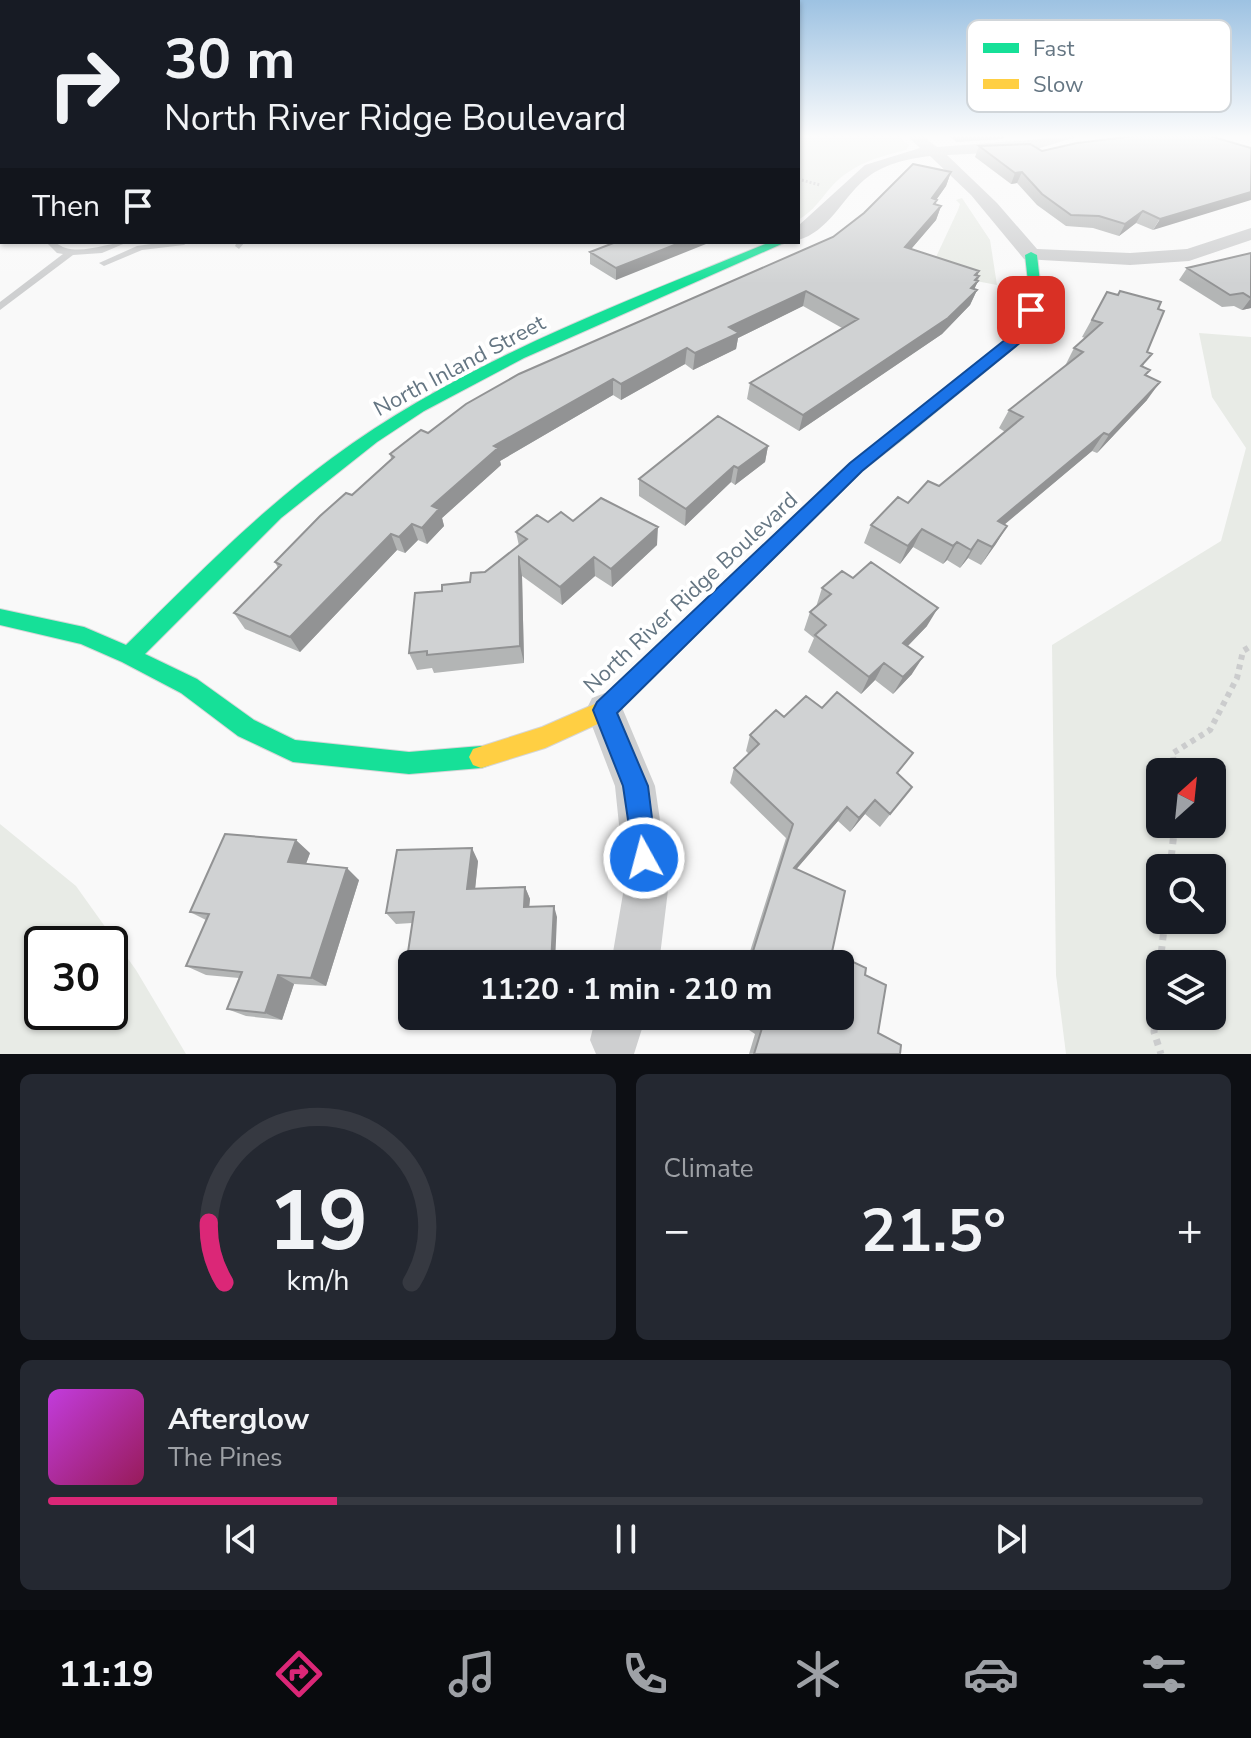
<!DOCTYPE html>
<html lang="en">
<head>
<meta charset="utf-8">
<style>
  :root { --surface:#171b24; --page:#242831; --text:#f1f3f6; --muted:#9ea1a6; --line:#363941; --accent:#db2777 }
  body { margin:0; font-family:"Nunito Sans",sans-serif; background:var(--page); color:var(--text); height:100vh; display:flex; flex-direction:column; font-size:30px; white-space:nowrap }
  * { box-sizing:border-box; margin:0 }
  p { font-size:26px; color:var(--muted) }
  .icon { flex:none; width:44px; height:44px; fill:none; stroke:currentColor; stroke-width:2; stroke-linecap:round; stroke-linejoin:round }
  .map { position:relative; height:1054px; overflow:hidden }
  .side { display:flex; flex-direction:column; gap:20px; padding:20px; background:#0d0f14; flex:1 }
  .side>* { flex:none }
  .hud { position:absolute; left:0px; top:0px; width:800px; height:244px; box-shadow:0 2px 6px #0004; background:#171b24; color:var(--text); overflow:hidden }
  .needle { width:52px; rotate:27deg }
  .tools { position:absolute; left:1146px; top:758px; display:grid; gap:16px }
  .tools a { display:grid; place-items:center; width:80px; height:80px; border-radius:12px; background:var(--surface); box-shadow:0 2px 6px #0004; font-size:40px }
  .speed { position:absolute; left:24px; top:926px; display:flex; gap:16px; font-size:40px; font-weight:700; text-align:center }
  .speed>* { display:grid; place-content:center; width:104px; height:104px; border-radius:50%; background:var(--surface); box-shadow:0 2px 6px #0004; line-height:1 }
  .speed .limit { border:4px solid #111; border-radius:12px; background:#fff; color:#111 }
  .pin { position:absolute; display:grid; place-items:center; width:68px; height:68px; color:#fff; margin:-34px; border-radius:16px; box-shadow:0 4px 12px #0006 }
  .me { position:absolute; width:88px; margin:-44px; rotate:353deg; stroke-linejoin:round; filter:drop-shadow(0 0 6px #0008) }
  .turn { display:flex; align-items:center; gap:28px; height:168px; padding:0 32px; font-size:36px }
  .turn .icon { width:104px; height:104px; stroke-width:2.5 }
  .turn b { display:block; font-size:56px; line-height:68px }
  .then { display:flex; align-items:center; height:76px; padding:0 32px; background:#0003; gap:16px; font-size:30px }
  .big { font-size:60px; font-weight:700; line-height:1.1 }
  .side .tile { flex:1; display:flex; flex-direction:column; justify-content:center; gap:12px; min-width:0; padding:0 28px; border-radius:12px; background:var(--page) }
  .side .dial { align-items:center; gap:0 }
  .dial svg { height:208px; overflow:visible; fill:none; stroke:var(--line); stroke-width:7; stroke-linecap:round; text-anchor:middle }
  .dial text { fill:var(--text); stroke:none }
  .song { display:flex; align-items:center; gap:24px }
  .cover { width:96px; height:96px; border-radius:12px; background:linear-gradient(135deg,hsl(290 70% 55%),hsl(330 70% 35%)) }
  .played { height:8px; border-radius:4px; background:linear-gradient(90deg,var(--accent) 25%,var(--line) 25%) }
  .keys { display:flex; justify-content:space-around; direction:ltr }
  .heat { display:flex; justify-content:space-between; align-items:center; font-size:44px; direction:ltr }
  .side .tiles { flex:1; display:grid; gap:20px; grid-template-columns:1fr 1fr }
  .tile:last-child { grid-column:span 2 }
  .trip { position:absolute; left:398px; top:950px; width:456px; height:80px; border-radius:12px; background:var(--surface); box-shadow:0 2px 6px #0004; font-weight:700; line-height:80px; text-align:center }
  .tabs { display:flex; height:128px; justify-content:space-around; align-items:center; background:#090b0e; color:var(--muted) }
  .tabs .icon { width:56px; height:56px }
  .tabs .selected { color:var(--accent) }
  .tabs b { font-size:36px; color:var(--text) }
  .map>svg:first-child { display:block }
</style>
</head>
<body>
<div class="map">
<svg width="1251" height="1054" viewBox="0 0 1251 1054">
  <rect width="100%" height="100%" fill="#f9f9f9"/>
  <path fill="#e8ebe6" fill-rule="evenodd" d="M798,136H898L909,145L906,150C878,157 853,164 833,185C821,198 814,211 798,220Z
    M962,198L990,240L997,285L929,272L958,210L960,204L956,200Z
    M1199,333L1251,337V1054H1066L1056,975L1052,645L1221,541L1246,448L1212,397ZM1212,772V824H1160V772ZM1212,868V920H1160V868ZM1212,964V1016H1160V964Z
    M0,824L76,886L136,970L186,1054H0ZM110,944V1012H42V944Z"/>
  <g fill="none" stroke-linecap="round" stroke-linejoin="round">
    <g stroke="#d5d6d7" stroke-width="2">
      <path id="fast" d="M770,242H786L524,358L424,411L377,442L281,518L145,654L197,679L254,720L295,740L409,752L481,746L489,749L493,757L489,765L481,768L409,774L293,762L238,736L181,693L122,662L81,644L0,625V609L84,627L126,645C192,580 257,513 332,458C463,361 621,304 770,242Z
        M1031,252L1037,255L1041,291L1032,333L899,442H887L885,438L887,434L1021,328L1029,291L1025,255Z"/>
    </g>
    <g stroke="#d5d6d7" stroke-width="2">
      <path id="slow" d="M893,433L901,438L899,442L862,471L613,717L545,748L481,768L473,765L469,757L473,749L542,727L597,703L850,463Z"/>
    </g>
    <path stroke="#cbcccd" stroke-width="3" stroke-dasharray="2 2" stroke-linecap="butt" d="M798,179L820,185"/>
    <path stroke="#cbcccd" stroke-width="6" stroke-dasharray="5 5" stroke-linecap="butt" d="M1174,772L1173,753L1210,730L1237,678L1243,651L1251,646"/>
    <path stroke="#cbcccd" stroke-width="7" stroke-dasharray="6 6" stroke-linecap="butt" d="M1170,868L1175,824
      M1160,964L1165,920
      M1160,968L1154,1032L1161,1054"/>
    <path fill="#cecfd0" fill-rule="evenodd" d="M0,204H2V210H0Z
      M0,220H2V226H0Z
      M46,242H55C75,259 106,242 128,242L102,253L73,255L0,310V302L63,254L57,253Z
      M165,242H188L184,245L142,250L104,266L99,263L137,246Z
      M237,242H245L239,249L235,246Z"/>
    <path fill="#cecfd0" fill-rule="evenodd" d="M907,136H923L937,147L1080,136L1030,151L947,155L997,203L1037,249L1130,253L1187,249L1251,228V240L1189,261L1130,265L1024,259L971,195L930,156C906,159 883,164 864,180C842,199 828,232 798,240V226L865,165L920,148Z
      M605,693L618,698L655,786L669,882L659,964H611L625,882L615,786L586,710L592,698Z
      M596,1016H646L634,1054H596L590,1040Z"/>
    <use href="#fast" fill="#16e098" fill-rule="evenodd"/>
    <use href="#slow" fill="#ffcf43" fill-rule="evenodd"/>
  </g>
  <path fill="#b3b5b5" d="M948,136H1004L1003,139L957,142Z
    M1210,136L1153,230L1136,223L1119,236L1093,228L1066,226L1037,205L1017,183L1011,184L975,157L979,146L1042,151Z
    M951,172L946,186L936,200V204L941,206L936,220L911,249L979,271L977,275L979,276L978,281L974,289L977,290L970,305L942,334L799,431L747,399L750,383L842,328L803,306L738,338L736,349L693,370L685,364L621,400L613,395L500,461L501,465L442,518L444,526L427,544L418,540L405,553L397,550L300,652L245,629L234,613L278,568L275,562L352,495L391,459L390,454L428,433L833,237Z
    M616,242V280L590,264V252Z
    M1251,253V308L1242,310L1234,306L1222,307L1179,280L1187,268Z
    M1107,292L1158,309L1143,367L1146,376L1147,400L1097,453L1092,451L1004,525L1007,526L981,565L968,558L960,568L947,560L943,564L913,547L900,564L864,543L871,525L939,486L1005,432L999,428L1009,410L1065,366L1074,348L1085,338L1082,337Z
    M768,446L765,462L735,485L731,482L685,526L639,496V479Z
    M573,521L657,545L612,587L595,576L562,605L522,576L524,663L434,673L432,668L417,670L409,653L442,591L470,582L519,546L516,532L548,522Z
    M822,588L927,626L908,646L912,674L893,694L875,680L861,694L808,652L814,638L804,630L810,612L816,607Z
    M784,717L897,774L912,787L880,827L865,814L850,832L838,821L796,869L832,952L865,975L878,1033L900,1054H749L755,1034L749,1030L753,1016H840V964H746L786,838L730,783L734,768L749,754L746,751L750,735Z
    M310,853L306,864L359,880L326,986L294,984L282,1020L246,1016L227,1009L239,978L206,975L186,966L206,920L190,912Z
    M478,861L475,888L525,887L530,899L529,907L557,917L412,964V978L405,972L412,923L396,924L386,913Z
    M421,1016H462V1019L427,1020Z"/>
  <path fill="#929394" d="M951,172L946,186L927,213L932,198Z
    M1022,172L1017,183L1011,184L1015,173Z
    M1251,192V200L1153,230L1160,219Z
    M941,206L936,220L900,262L905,247Z
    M1143,211L1136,223L1119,236L1125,224Z
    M682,242H711L616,280V268Z
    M979,271L976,279L979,276L976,282L978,281L972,294L977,290L970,305L942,334L799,431L803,415Z
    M806,291L803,306L738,338L736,349L693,370L695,353L729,327Z
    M1251,298V308L1242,310Z
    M687,348L685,364L621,400V384Z
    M613,379V395L500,461L501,465L442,518L444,526L427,544L422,528L432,506L494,446Z
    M1160,382L1147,400L1097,453L1109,435Z
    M1104,433L1092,451L987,539L998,521Z
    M768,446L765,462L735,485L738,468Z
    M734,466L731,482L685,526L686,509Z
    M412,524L418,540L405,553L399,537Z
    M1007,526L996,544L981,565L992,547Z
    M658,527L657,545L612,587L611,569Z
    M922,529L913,547L900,564L908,546Z
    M391,534L397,550L300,652L290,637Z
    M978,540L968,558L960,568L971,550Z
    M957,542L947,560L943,564L953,546Z
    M519,557L522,576L524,663L520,646Z
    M594,557L595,576L562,605L560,587Z
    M938,608L927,626L894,660L903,643Z
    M923,657L912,674L893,694L903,677Z
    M884,663L875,680L861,694L869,677Z
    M875,800L865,814L850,832L859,818Z
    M847,807L838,821L787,880L794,868Z
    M296,840L310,853L302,874L288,862Z
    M472,848L478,861L474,900L467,889Z
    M347,868L359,880L326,986L311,978Z
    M525,887L530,899L528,918L524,907Z
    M554,906L557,917L555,964H551Z
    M278,975L294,984L282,1020L265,1013Z"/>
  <path fill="#d0d2d3" stroke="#929394" stroke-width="2" d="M1135,136H1210L1251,148V192L1160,219L1143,211L1125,224L1099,216L1071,215L1042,194L1022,172L1015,173L979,146L1030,144L1042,151L1077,143Z
    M913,164L951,172L932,198L937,200L934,204L941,206L905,247L979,271L975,275L979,276L975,280L978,281L971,288L977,290L948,318L803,415L750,383L858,319L806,291L729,327L739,333L695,353L687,348L621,384L613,379L494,446L498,448L432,506L439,509L422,528L412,524L399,537L391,534L290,637L234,613L281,565L275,562L320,516L346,493L352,495L394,457L390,454L421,430L428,433L466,404L519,374L833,237L864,213Z
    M616,242H682L616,268L590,252Z
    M1251,253V298L1243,293L1230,295L1187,268Z
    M1120,291L1161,302L1158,309L1164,311L1147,352L1152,354L1141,366L1150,370L1145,375L1160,382L1109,435L1104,433L998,521L1007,526L992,547L978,540L971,550L957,542L953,546L922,529L908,546L871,525L898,497L908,503L928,481L939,486L1023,417L1009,410L1083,352L1074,348L1102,323L1092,320L1107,292L1118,295Z
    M718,416L768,446L738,468L734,466L686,509L639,479Z
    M601,498L658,527L611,569L594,557L560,587L519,557L520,646L427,655V651L409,653L415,593L442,591V585L470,582L471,573L485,572L527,539L516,532L537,515L548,522L561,512L573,521Z
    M871,562L938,608L903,643L923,657L903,677L884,663L869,677L815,635L826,625L810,612L831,594L822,588L842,571L853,578Z
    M837,692L913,753L897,773L912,787L890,814L875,800L859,818L847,807L794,868L845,891L832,952L866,968L865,975L886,985L878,1033L901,1045L900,1054H754L762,1028L755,1024L758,1016H840V964H749L793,824L734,768L759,744L750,735L776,710L784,717L806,696L822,708Z
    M225,834L296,840L288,862L347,868L311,978L278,975L265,1013L227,1009L242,972L186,966L209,914L190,912Z
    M472,848L467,889L525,887L524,907L554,906L551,964H412V972H405L414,912L386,913L397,850Z"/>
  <linearGradient id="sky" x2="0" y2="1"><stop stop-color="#9dc2e2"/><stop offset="0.48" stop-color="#fcfcfc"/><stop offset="1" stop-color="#fcfcfc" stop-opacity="0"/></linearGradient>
  <rect width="1251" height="284" fill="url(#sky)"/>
  <path fill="#1a73e8" stroke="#114b97" stroke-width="2" d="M1031,306L1037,310L1032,333L862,471L617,713L648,786L657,858L653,867L644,871L635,867L623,786L593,710L597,702L850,463L1020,328L1024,310Z"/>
  <g text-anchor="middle" stroke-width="8" stroke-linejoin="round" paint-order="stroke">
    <g font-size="22" fill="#657683" stroke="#fff">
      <text transform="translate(459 365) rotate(-28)" y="8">North Inland Street</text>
      <text transform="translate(690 592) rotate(-43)" y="8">North River Ridge Boulevard</text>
    </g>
  </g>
  <rect x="967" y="20" width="264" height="92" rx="12" fill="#fff" stroke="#d1d6da" stroke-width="2"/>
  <rect x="983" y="43" width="36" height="10" fill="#16e098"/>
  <rect x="983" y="79" width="36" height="10" fill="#ffcf43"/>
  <g font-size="22" fill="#657683">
    <text x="1033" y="56">Fast</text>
    <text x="1033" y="92">Slow</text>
  </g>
</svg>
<div class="tools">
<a><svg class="needle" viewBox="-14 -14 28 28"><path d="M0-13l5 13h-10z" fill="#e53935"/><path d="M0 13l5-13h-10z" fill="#9ea1a6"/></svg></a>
<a><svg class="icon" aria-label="search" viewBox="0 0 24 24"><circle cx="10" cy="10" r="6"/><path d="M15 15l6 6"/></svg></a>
<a><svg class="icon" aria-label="layers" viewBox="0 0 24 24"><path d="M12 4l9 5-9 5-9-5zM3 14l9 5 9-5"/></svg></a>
</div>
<div class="speed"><div class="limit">30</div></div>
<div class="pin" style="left:1031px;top:310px;background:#d93025"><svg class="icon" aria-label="arrive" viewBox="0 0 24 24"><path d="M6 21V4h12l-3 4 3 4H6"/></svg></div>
<svg class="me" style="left:644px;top:858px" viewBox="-20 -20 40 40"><circle r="17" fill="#1a73e8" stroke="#fff" stroke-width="3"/><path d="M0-11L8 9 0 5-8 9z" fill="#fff"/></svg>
<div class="trip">11:20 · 1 min · 210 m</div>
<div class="hud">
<div class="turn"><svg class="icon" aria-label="right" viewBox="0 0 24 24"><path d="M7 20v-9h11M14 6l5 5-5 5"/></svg><div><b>30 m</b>North River Ridge Boulevard</div></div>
<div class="then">Then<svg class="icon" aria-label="arrive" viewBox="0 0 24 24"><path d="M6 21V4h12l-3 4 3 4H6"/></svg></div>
</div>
</div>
<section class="side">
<div class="tiles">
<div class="tile dial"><svg viewBox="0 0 100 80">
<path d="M14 69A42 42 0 1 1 86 69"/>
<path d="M14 69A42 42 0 0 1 8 46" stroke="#db2777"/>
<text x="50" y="56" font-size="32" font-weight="700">19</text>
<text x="50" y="72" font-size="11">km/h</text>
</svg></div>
<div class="tile"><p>Climate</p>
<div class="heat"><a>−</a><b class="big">21.5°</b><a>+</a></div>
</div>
<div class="tile">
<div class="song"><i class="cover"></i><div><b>Afterglow</b><p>The Pines</p></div></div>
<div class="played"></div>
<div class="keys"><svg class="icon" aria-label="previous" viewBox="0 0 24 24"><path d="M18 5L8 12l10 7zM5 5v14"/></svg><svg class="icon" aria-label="pause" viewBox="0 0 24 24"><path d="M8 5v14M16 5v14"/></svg><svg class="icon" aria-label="next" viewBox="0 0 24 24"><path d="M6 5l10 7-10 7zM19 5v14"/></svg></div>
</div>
</div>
</section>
<nav class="tabs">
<b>11:19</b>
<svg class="icon selected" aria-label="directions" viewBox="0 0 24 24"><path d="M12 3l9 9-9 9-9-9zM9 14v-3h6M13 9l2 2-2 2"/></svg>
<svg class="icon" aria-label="music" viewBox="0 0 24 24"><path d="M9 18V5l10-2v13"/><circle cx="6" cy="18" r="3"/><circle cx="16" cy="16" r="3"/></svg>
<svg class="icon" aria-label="phone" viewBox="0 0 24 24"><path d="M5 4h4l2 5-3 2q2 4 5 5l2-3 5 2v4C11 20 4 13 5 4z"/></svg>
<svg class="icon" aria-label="climate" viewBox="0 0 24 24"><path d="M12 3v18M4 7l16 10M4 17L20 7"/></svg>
<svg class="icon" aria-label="car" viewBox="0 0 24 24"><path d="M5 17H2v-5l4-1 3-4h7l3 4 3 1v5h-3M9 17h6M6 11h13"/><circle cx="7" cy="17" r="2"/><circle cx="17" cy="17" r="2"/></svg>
<svg class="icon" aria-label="filters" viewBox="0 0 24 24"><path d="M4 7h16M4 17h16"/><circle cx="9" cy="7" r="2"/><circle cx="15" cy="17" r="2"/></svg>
</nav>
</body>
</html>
